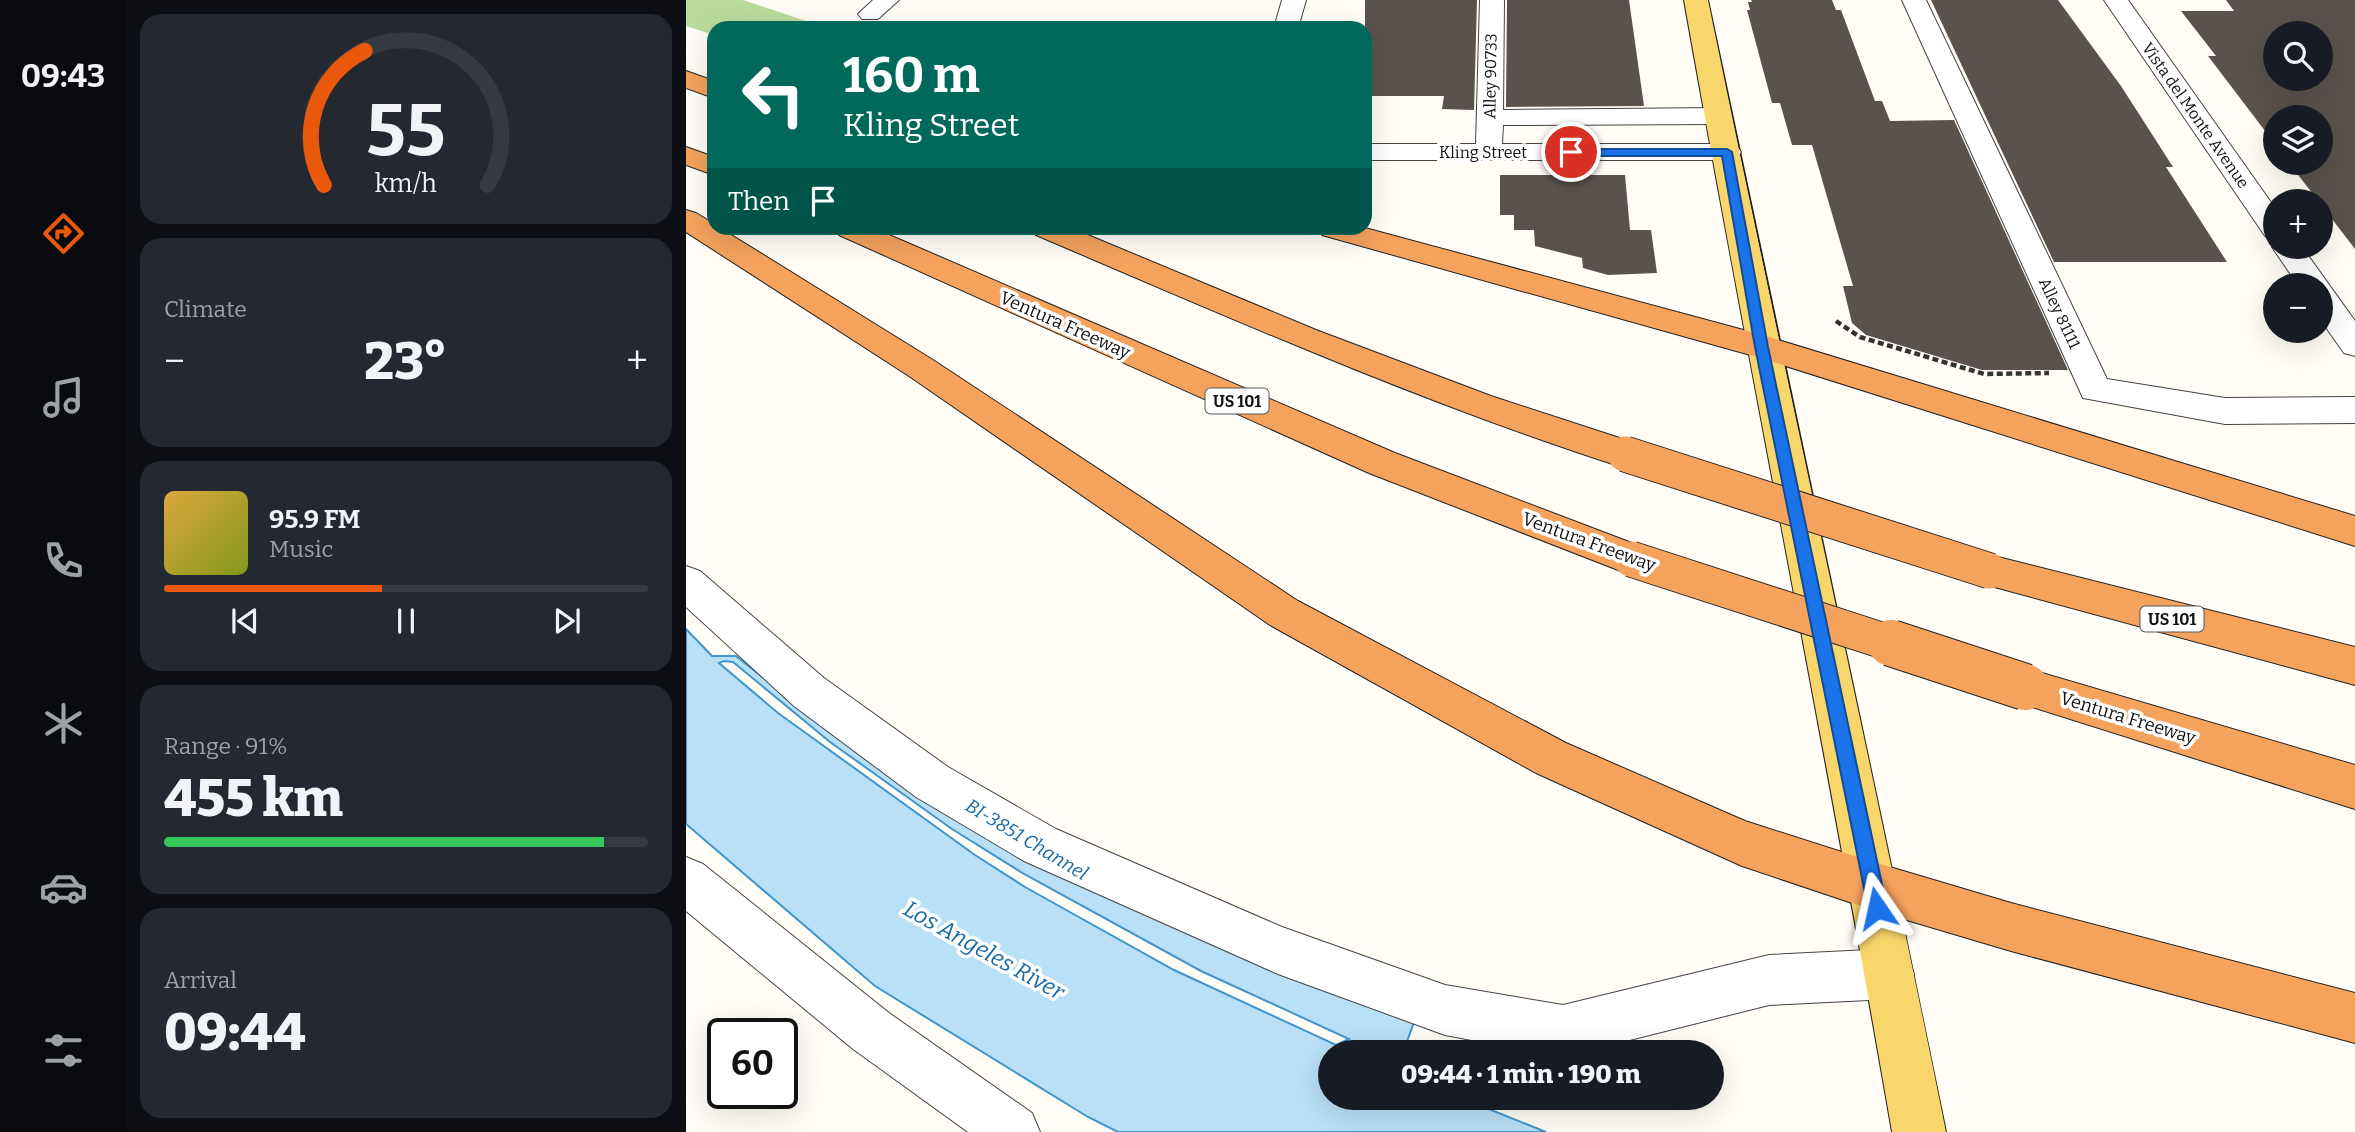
<!DOCTYPE html>
<html lang="en">
<head>
<meta charset="utf-8">
<style>
  :root { --surface:#171b24; --page:#242831; --text:#f1f3f6; --muted:#9ea1a6; --line:#363941; --accent:#ea580c }
  body { margin:0; font-family:Bitter,serif; background:var(--page); color:var(--text); height:100vh; display:flex; flex-direction:column; font-size:26px; white-space:nowrap }
  * { box-sizing:border-box; margin:0 }
  p { font-size:23px; color:var(--muted) }
  .icon { flex:none; width:38px; height:38px; fill:none; stroke:currentColor; stroke-width:2; stroke-linecap:round; stroke-linejoin:round }
  .map { position:relative; flex:1; overflow:hidden }
  .drawer { display:flex; flex-direction:column; gap:14px; padding:14px; background:#0d0f14; width:560px }
  .drawer>* { flex:none }
  .hud { position:absolute; left:21px; top:21px; width:665px; height:214px; border-radius:21px; box-shadow:0 7px 28px #0002; background:#00695c; color:#fff; overflow:hidden }
  .controls { position:absolute; left:1577px; top:21px; display:grid; gap:14px }
  .controls a { display:grid; place-items:center; width:70px; height:70px; border-radius:50%; background:var(--surface); box-shadow:0 7px 28px #0002; font-size:35px }
  .speed { position:absolute; left:21px; top:1018px; display:flex; gap:14px; font-size:35px; font-weight:700; text-align:center }
  .speed>* { display:grid; place-content:center; width:91px; height:91px; border-radius:50%; background:var(--surface); box-shadow:0 7px 28px #0002; line-height:1 }
  .speed .limit { border:4px solid #111; border-radius:10px; background:#fff; color:#111 }
  .pin { position:absolute; display:grid; place-items:center; width:60px; height:60px; color:#fff; margin:-30px; border:4px solid #fff; border-radius:50%; box-shadow:0 2px 7px #0007 }
  .me { position:absolute; width:77px; margin:-38px; rotate:349deg; stroke-linejoin:round; filter:drop-shadow(0 0 5px #0008) }
  .turn { display:flex; align-items:center; gap:24px; height:147px; padding:0 21px; font-size:32px }
  .turn .icon { width:91px; height:91px; stroke-width:2.5 }
  .turn b { display:block; font-size:49px; line-height:60px }
  .then { display:flex; align-items:center; height:66px; padding:0 21px; background:#0003; gap:14px; font-size:26px }
  .big { font-size:52px; font-weight:800; line-height:1.1 }
  .drawer .card { flex:1; display:flex; flex-direction:column; justify-content:center; gap:10px; min-width:0; padding:0 24px; border-radius:21px; background:var(--page) }
  .drawer .dial { align-items:center; gap:0 }
  .dial svg { height:182px; overflow:visible; fill:none; stroke:var(--line); stroke-width:7; stroke-linecap:round; text-anchor:middle }
  .dial text { fill:var(--text); stroke:none }
  .song { display:flex; align-items:center; gap:21px }
  .cover { width:84px; height:84px; border-radius:10px; background:linear-gradient(135deg,hsl(40 70% 55%),hsl(70 70% 35%)) }
  .played { height:7px; border-radius:4px; background:linear-gradient(90deg,var(--accent) 45%,var(--line) 45%) }
  .keys { display:flex; justify-content:space-around; direction:ltr }
  .heat { display:flex; justify-content:space-between; align-items:center; font-size:38px; direction:ltr }
  .charge { height:10px; border-radius:5px; background:linear-gradient(90deg,#34c759 91%,var(--line) 0) }
  .trip { position:absolute; left:632px; top:1040px; width:406px; height:70px; border-radius:35px; background:var(--surface); box-shadow:0 7px 28px #0002; font-weight:800; line-height:70px; text-align:center }
  main { display:flex; flex:1; min-height:0 }
  .dock { display:flex; flex-direction:column; width:126px; justify-content:space-around; align-items:center; background:#090b0e; color:var(--muted) }
  .dock .icon { width:49px; height:49px }
  .dock .selected { color:var(--accent) }
  .dock b { font-size:32px; color:var(--text) }
  .map>svg:first-child { display:block }
</style>
</head>
<body>
<main>
<nav class="dock">
<b>09:43</b>
<svg class="icon selected" aria-label="directions" viewBox="0 0 24 24"><path d="M12 3l9 9-9 9-9-9zM9 14v-3h6M13 9l2 2-2 2"/></svg>
<svg class="icon" aria-label="music" viewBox="0 0 24 24"><path d="M9 18V5l10-2v13"/><circle cx="6" cy="18" r="3"/><circle cx="16" cy="16" r="3"/></svg>
<svg class="icon" aria-label="phone" viewBox="0 0 24 24"><path d="M5 4h4l2 5-3 2q2 4 5 5l2-3 5 2v4C11 20 4 13 5 4z"/></svg>
<svg class="icon" aria-label="climate" viewBox="0 0 24 24"><path d="M12 3v18M4 7l16 10M4 17L20 7"/></svg>
<svg class="icon" aria-label="car" viewBox="0 0 24 24"><path d="M5 17H2v-5l4-1 3-4h7l3 4 3 1v5h-3M9 17h6M6 11h13"/><circle cx="7" cy="17" r="2"/><circle cx="17" cy="17" r="2"/></svg>
<svg class="icon" aria-label="filters" viewBox="0 0 24 24"><path d="M4 7h16M4 17h16"/><circle cx="9" cy="7" r="2"/><circle cx="15" cy="17" r="2"/></svg>
</nav>
<section class="drawer">
<div class="card dial"><svg viewBox="0 0 100 80">
<path d="M14 69A42 42 0 1 1 86 69"/>
<path d="M14 69A42 42 0 0 1 32 10" stroke="#ea580c"/>
<text x="50" y="56" font-size="32" font-weight="700">55</text>
<text x="50" y="72" font-size="11">km/h</text>
</svg></div>
<div class="card"><p>Climate</p>
<div class="heat"><a>−</a><b class="big">23°</b><a>+</a></div>
</div>
<div class="card">
<div class="song"><i class="cover"></i><div><b>95.9 FM</b><p>Music</p></div></div>
<div class="played"></div>
<div class="keys"><svg class="icon" aria-label="previous" viewBox="0 0 24 24"><path d="M18 5L8 12l10 7zM5 5v14"/></svg><svg class="icon" aria-label="pause" viewBox="0 0 24 24"><path d="M8 5v14M16 5v14"/></svg><svg class="icon" aria-label="next" viewBox="0 0 24 24"><path d="M6 5l10 7-10 7zM19 5v14"/></svg></div>
</div>
<div class="card"><p>Range · 91%</p><b class="big">455 km</b><div class="charge"></div></div>
<div class="card"><p>Arrival</p><b class="big">09:44</b></div>
</section>
<div class="map">
<svg width="1669" height="1132" viewBox="0 0 1669 1132">
  <rect width="100%" height="100%" fill="#fffdf5"/>
  <path fill="#b9dc9c" d="M0,0H57L141,28H28V35L0,26Z"/>
  <path fill="#b9e0f7" stroke="#3f96cf" stroke-width="2" fill-rule="evenodd" d="M0,629L26,656H50L90,688L730,1017L717,1052H692L679,1047L672,1052H644V1097H773L860,1132H432L402,1117L189,986L0,824ZM38,661L47,662L144,742L266,829L338,874L515,971L663,1039L650,1045L488,970L339,887L289,855L92,713L33,663Z"/>
  <path fill="#5a524d" fill-rule="evenodd" d="M679,0H791L788,110L756,109L758,96H679Z
    M821,0H943L958,106L820,107Z
    M1065,0H1146L1150,10H1155L1189,101H1196L1204,121L1268,120L1382,370H1296L1180,335L1166,323L1157,286H1167L1126,145H1106L1094,103H1086L1061,10H1064L1062,2H1066Z
    M1245,0H1372L1435,86L1487,167H1480L1541,262H1368Z
    M1540,0H1669V249L1603,163H1634V117H1589V144L1522,56H1530L1495,11H1548ZM1589,33H1634V79H1589Z
    M814,175H939L944,230H965L971,273L922,275L897,268L896,258L849,246L848,230H828V215H814Z"/>
  <g fill="none" stroke-linecap="round" stroke-linejoin="round">
    <g stroke="#444" stroke-width="2">
      <path id="minor" d="M187,0H213L192,19H176L172,14Z
        M596,0H620L612,28H588Z
        M794,0H818L817,110L1033,108L1042,110L1046,116L1042,122L1033,124L817,125L816,144H1041L1051,146L1055,152L1051,158L1041,160H679V144H790Z
        M1216,0H1240L1421,379L1539,398L1669,397V423L1539,424L1397,398Z
        M1418,0H1442L1589,208V238L1579,236Z
        M1589,242V247H1616L1669,321V356L1658,353L1634,319V285H1612L1586,247Z
        M0,566L14,571L138,678L262,767L370,829L596,927L759,985L877,1005L1083,955L1203,949L1221,956L1228,974L1221,992L1203,999L1083,1005L896,1052H850L759,1035L592,974L338,861L230,797L108,706L0,607Z
        M0,857L17,864L203,1013L346,1113L354,1132H282L167,1049L0,911Z"/>
    </g>
    <g stroke="#222" stroke-width="2">
      <path id="major" d="M998,0H1022C1099,378 1184,754 1260,1132H1206C1141,754 1065,378 998,0Z"/>
    </g>
    <g stroke="#222" stroke-width="2">
      <path id="highway" d="M0,71L28,81V98L0,88Z
        M0,147L28,157V175L0,165Z
        M0,210L10,213L28,224V228H34L247,360L612,601L880,743L1059,821L1187,862L1325,903L1669,993V1043L1325,951L1187,910L1056,866L850,773L584,625L223,376L0,232Z
        M148,228H187L709,453L959,548L964,559L959,570L945,575L683,473L153,235Z
        M345,228H385L630,330L805,396L952,444L957,454L952,464L939,468C737,403 544,318 350,235Z
        M631,228H679L1076,335L1669,516V546L1068,356L636,235Z
        M1304,555L1669,647V685L1290,582L1285,571L1290,560Z
        M1339,668L1669,765V809L1324,700L1318,687L1324,674Z"/>
    </g>
    <path stroke="#333" stroke-width="4.5" stroke-dasharray="6 3.5" stroke-linecap="butt" d="M1150,321L1174,337L1298,374L1363,373"/>
    <use href="#minor" fill="#fff" fill-rule="evenodd"/>
    <use href="#major" fill="#f9d66b" fill-rule="evenodd"/>
    <use href="#highway" fill="#f5a25d" fill-rule="evenodd"/>
    <g stroke="#222" stroke-width="37" stroke-linecap="butt">
      <path id="highway-bridge-far1" d="M939,454L1304,571
        M945,559L1210,645"/>
    </g>
    <g stroke="#222" stroke-width="48" stroke-linecap="butt">
      <path id="highway-bridge" d="M1205,643L1339,687"/>
    </g>
    <use href="#highway-bridge-far1" stroke="#f5a25d" stroke-width="35"/>
    <use href="#highway-bridge" stroke="#f5a25d" stroke-width="46"/>
  </g>
  <path fill="#1a73e8" stroke="#114b97" stroke-width="2" d="M1041,149L1046,152L1082,347L1201,908L1198,915L1191,918L1184,915L1182,908L1069,347L1036,156H885L879,152L885,149Z"/>
  <g text-anchor="middle" stroke-width="7" stroke-linejoin="round" paint-order="stroke">
    <g font-size="16" fill="#111" stroke="#fff">
      <text transform="translate(804 76) rotate(-89)" y="6">Alley 90733</text>
      <text transform="translate(1510 115) rotate(55)" y="6">Vista del Monte Avenue</text>
      <text x="797" y="158">Kling Street</text>
      <text transform="translate(1374 313) rotate(65)" y="6">Alley 81111</text>
    </g>
    <g fill="#fff" stroke="#585858" stroke-width="2">
      <rect x="519.5" y="388.5" width="63" height="25" rx="5"/>
      <rect x="1454.5" y="606.5" width="63" height="25" rx="5"/>
    </g>
    <g font-size="16" font-weight="bold" fill="#111">
      <text x="551" y="407">US 101</text>
      <text x="1486" y="625">US 101</text>
    </g>
    <g font-size="18" fill="#111" stroke="#fff">
      <text transform="translate(379 325) rotate(24)" y="6">Ventura Freeway</text>
      <text transform="translate(903 542) rotate(20)" y="6">Ventura Freeway</text>
      <text transform="translate(1442 718) rotate(17)" y="6">Ventura Freeway</text>
    </g>
    <g font-size="19" font-style="italic" fill="#1768a6" stroke="#fff">
      <text transform="translate(341 839) rotate(31)" y="7">BI-3851 Channel</text>
    </g>
    <g font-size="23" font-style="italic" fill="#1768a6" stroke="#fff">
      <text transform="translate(298 950) rotate(29)" y="8">Los Angeles River</text>
    </g>
  </g>
</svg>
<div class="controls">
<a><svg class="icon" aria-label="search" viewBox="0 0 24 24"><circle cx="10" cy="10" r="6"/><path d="M15 15l6 6"/></svg></a>
<a><svg class="icon" aria-label="layers" viewBox="0 0 24 24"><path d="M12 4l9 5-9 5-9-5zM3 14l9 5 9-5"/></svg></a>
<a>+</a>
<a>−</a>
</div>
<div class="speed"><div class="limit">60</div></div>
<div class="pin" style="left:885px;top:152px;background:#d93025"><svg class="icon" aria-label="arrive" viewBox="0 0 24 24"><path d="M6 21V4h12l-3 4 3 4H6"/></svg></div>
<svg class="me" style="left:1191px;top:908px" viewBox="-20 -20 40 40"><path d="M0-17L14 15 0 8-14 15z" fill="#1a73e8" stroke="#fff" stroke-width="4"/></svg>
<div class="trip">09:44 · 1 min · 190 m</div>
<div class="hud">
<div class="turn"><svg class="icon" aria-label="left" viewBox="0 0 24 24"><path d="M17 20v-9H6M10 6l-5 5 5 5"/></svg><div><b>160 m</b>Kling Street</div></div>
<div class="then">Then<svg class="icon" aria-label="arrive" viewBox="0 0 24 24"><path d="M6 21V4h12l-3 4 3 4H6"/></svg></div>
</div>
</div>
</main>
</body>
</html>
